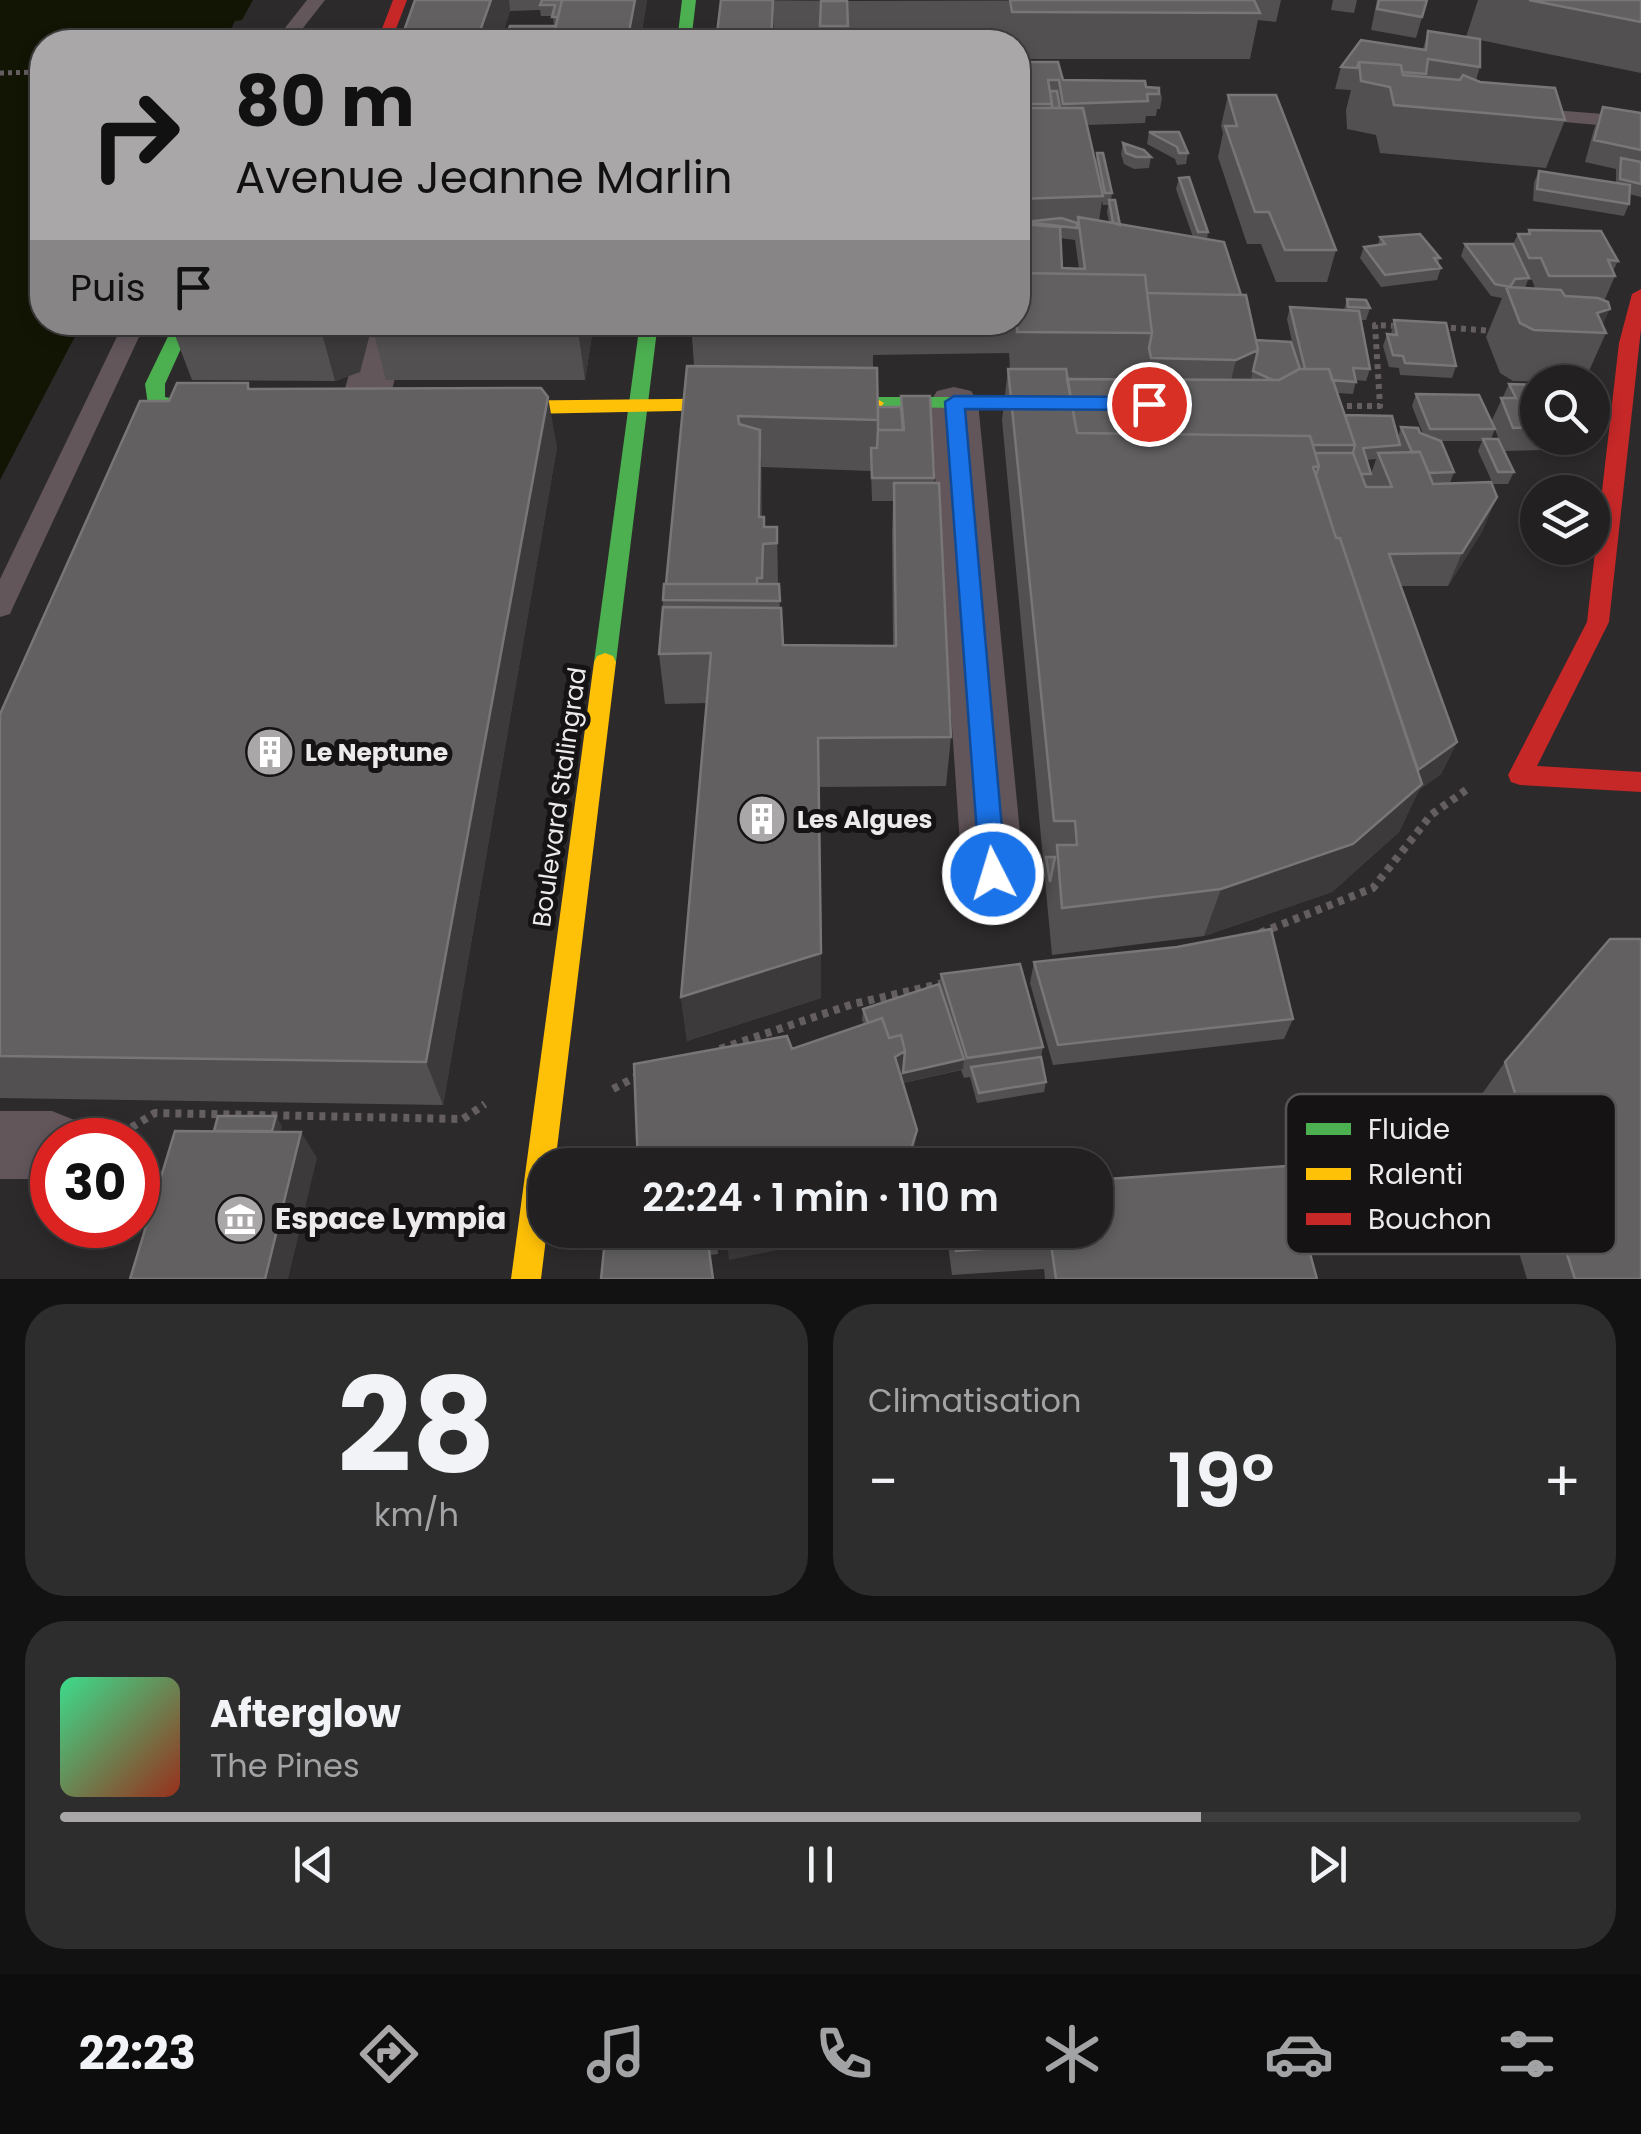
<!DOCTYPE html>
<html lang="fr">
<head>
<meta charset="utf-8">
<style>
  :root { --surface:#222020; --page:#2e2d2d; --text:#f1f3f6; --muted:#a2a3a5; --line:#3f3e3e; --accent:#aaa7a8 }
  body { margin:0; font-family:Poppins,sans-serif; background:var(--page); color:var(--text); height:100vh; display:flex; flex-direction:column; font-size:38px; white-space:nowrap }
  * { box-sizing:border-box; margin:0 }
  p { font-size:32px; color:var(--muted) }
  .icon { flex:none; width:55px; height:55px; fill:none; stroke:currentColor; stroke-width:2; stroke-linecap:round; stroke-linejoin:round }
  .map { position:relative; height:1279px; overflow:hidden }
  .sheet { display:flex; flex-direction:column; gap:25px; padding:25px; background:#131212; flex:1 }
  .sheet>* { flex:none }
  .top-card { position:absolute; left:30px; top:30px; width:1000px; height:305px; border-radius:40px; box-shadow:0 5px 15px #0003,0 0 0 2px var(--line); background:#aaa7a8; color:#111; overflow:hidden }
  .tools { position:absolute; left:1520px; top:365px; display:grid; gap:20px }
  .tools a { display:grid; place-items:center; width:90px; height:90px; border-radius:50%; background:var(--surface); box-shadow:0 5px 15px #0003,0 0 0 2px var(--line); font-size:50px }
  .speed { position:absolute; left:30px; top:1118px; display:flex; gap:20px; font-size:50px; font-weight:700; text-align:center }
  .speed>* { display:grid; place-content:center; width:130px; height:130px; border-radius:50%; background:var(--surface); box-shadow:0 5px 15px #0003,0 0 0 2px var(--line); line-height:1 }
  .speed .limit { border:15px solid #d22; background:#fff; color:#111 }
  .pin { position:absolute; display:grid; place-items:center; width:85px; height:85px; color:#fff; margin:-42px; border:5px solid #fff; border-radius:50%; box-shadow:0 2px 10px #0007 }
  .me { position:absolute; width:110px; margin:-55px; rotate:355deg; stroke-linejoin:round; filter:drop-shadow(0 0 8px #0008) }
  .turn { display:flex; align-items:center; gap:35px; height:210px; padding:0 40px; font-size:45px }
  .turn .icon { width:130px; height:130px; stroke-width:2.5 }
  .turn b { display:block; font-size:70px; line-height:85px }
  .then { display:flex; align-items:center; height:95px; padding:0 40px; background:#0003; gap:20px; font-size:38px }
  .big { font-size:75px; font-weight:600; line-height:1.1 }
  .sheet .card { flex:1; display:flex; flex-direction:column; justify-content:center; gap:15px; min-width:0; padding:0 35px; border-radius:40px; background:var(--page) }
  .sheet .dial { align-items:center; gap:0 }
  .dial b { font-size:130px; line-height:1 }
  .song { display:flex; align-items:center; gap:30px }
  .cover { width:120px; height:120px; border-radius:15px; background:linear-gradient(135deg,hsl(150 70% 55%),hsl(10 70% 35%)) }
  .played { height:10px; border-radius:5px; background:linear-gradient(90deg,var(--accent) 75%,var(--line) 75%) }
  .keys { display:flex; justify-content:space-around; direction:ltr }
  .heat { display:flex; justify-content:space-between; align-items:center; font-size:55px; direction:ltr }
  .sheet .tiles { flex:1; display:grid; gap:25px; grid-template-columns:1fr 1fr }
  .card:last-child { grid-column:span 2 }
  .trip { position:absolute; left:528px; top:1148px; width:585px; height:100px; border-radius:40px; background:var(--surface); box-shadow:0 5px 15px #0003,0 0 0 2px var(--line); font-weight:600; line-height:100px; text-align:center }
  .tabs { display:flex; height:160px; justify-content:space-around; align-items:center; background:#0e0d0d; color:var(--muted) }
  .tabs .icon { width:70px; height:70px }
  .tabs .on { color:var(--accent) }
  .tabs b { font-size:45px; color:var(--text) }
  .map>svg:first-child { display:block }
</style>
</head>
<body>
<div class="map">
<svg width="1641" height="1279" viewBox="0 0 1641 1279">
  <rect width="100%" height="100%" fill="#2d2a2b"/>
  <path fill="#131504" d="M0,0H253L242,20L235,21L225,42H42V322L82,323L0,480Z"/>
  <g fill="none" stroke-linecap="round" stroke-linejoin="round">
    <path stroke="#655e61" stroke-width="5" stroke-dasharray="4 4" stroke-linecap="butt" d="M0,73L42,72"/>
    <path stroke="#655e61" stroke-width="6" stroke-dasharray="5 5" stroke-linecap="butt" d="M1441,327L1493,331
      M1337,406H1380L1375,325L1398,326"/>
    <path stroke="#655e61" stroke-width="8" stroke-dasharray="6 6" stroke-linecap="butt" d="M1260,933L1373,888L1431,815L1466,790
      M720,1049L853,1004L948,982
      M613,1089L641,1074
      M111,1140L155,1113L463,1119L485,1104"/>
    <path fill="#62565b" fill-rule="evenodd" d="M307,0H325L292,42H274Z
      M1528,108L1641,117V129L1521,118V110Z
      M124,322H146L13,607L10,614L0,617V579Z"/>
    <path fill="#62565b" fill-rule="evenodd" d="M364,322H409L388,406L381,417L364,421L347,417L340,406Z
      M954,387L971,391L978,402L1024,874L1015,893L993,900L971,893L962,874L930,402L937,391Z
      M0,1111H52L77,1121L85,1140H52V1179H0Z"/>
    <path fill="#4caf50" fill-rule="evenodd" d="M682,0H696L691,42H677Z
      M175,322H193L165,384V397C189,403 212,399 236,404L239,408L236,412L187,415L148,405L145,384Z
      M640,322H658L616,662L613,668H597L594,662Z
      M874,397H1078L1088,403L1078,409L867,407L864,403Z"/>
    <path fill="#ffc107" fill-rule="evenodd" d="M874,397L884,403L881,407L525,414L475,413L465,407L475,401Z
      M605,653L613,656L616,662L555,1165H545L547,1230L541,1279H511L594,662L597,656Z"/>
    <path fill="#c62828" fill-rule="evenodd" d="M393,0H407L391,42H377Z
      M1641,289V329L1609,622L1537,766L1641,772V792L1520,785L1511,782L1508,775L1587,622L1619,343L1632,294Z"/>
  </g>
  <path fill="#525051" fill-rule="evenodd" d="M415,0H647L640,42H400ZM540,10L541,16H553L554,26L503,32L510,11Z
    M721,0L847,1L1281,0L1276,22L1258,20L1250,59H1018V42H1005L1004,37L774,36Z
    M1333,0H1357L1354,13L1331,10Z
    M1377,0H1427L1416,38L1371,30Z
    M1478,0H1641V73L1480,40V67L1476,80L1565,120L1546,168L1380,153L1376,135L1347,129L1346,110L1351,90L1335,89L1341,67L1423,49L1428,31L1466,37Z
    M1018,62L1063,80L1159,88L1162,98L1160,109H1157L1156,116H1146L1145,123L1087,125L1095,163L1097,153L1112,193L1111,200L1120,225L1193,237L1176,189L1179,178L1208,232L1207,239L1256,340L1295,355L1287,319L1290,307L1344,310L1347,299L1370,308L1366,320H1361L1370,369L1366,381L1356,380L1353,394L1337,393L1345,415L1398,437L1401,427L1423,434L1412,406L1416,394L1491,422L1509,384L1538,385V438H1585L1580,449L1504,451L1514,472L1508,484H1493L1478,451L1482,441H1441L1454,472L1450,483L1483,530L1448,586H1401L1457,742L1441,774L1419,790L1399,832L1332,892L1204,936L1052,955L1002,420L1008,369H1010L1009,353L873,355V368L878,407H901V396L934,478L951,737L946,786L819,787L821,998L687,1041L681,997L707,703L665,704L659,654L663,600L694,366L691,322H1018ZM1102,201L1103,205H1108L1107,212L1109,223L1099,221ZM1060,238L1075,240L1079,269L1062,268ZM1495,429L1500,443L1491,439ZM1376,459L1371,474L1366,460ZM761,467L871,471L872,501H893L892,534L893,646L783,645L778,584L777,527H764L762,517Z
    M1228,95L1336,250L1327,282H1276L1261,244H1247L1218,157L1223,133L1221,126Z
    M1603,107L1641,113V197L1629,194V204L1624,216L1533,201L1534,182L1539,171L1616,183V169L1585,162L1594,129Z
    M1149,132L1188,153L1186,164L1177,165L1175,159L1147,144Z
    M1123,143L1151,157L1149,168L1134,169L1124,164L1121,154Z
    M1529,230L1618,261L1613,271L1615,276L1605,299H1601L1603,325L1606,333L1584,382L1513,381L1500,373L1486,337L1502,298L1491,296L1461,256L1465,244H1513L1518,234H1528ZM1528,280H1532L1535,288H1525Z
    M1380,237L1440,258L1438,264L1441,268L1437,280L1381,287L1360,258L1364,247L1378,245Z
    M1394,320L1456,366L1452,378L1400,375L1399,368L1389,367L1383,346L1387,334H1391Z
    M373,322L360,372L335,381L192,380L173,330Z
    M374,322H594L585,380H386L373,330Z
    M248,383L250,389L557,447L443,1105L0,1098V714L169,401Z
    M1034,962L1293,1019L1284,1039L1053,1065L1030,983Z
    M941,974L1043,1047L1041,1057L1046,1082L1044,1092L977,1103L970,1077L964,1078L961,1070L903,1083L913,1165H638L792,1049L864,1024L862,1020L863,1009L939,984Z
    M1505,1062L1641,1279H1527L1474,1105Z
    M1302,1142L1341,1168L1335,1178H1305L1297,1152Z
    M606,1230H716L718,1254L710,1255L713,1279Z
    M946,1230H1095L1317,1279H1045L1044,1269L952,1275Z"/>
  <path fill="#3c3a3b" d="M491,0H509L510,11L500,41L476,42Z
    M635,0H647L640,42H627Z
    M773,0L774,42H771Z
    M1610,309L1599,333L1597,313Z
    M343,322H373L360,372L335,381L321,330Z
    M579,322H594L585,380L578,330Z
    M1258,350L1250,383L1228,393L1236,360Z
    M548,397L557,447L443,1105L426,1062Z
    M760,430L762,480L761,567L759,517Z
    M1497,497L1483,530L1448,586L1462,553Z
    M1457,742L1441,774L1419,790L1399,832L1332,892L1204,936L1221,889L1407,778Z
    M821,953V998L687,1041L681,997Z
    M905,1051L964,1059L963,1069L902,1083L895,1057Z
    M276,1116L282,1126L274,1158L268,1148Z
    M917,1130L913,1165H906Z
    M301,1132L317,1158L288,1279H265Z
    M725,1230H875L729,1260Z"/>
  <path fill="#626061" stroke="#787677" stroke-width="2.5" d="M415,0H491L476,42H400Z
    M542,0H562L558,17H552L555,5H540Z
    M562,0H635L627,42H552Z
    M721,0H773L771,42H716Z
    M1010,0H1254L1260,13L1012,12Z
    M1379,0H1427L1422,17L1377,9Z
    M1529,0H1641V22Z
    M821,1H847L848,26H820Z
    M510,26H556L552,42L497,41L500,32L508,31Z
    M1428,31L1480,39V67L1428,59L1426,74L1402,72L1401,65L1359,62L1357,68L1341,67L1361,40L1426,50Z
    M1018,62H1058L1063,80L1145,81L1146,87L1159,88V94H1147L1148,101L1063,104L1059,80H1048L1052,104H1018Z
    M1359,62L1401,65L1403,75L1460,80L1463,75L1480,82L1555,88L1565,120L1394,105L1390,87L1361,81Z
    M1050,91H1057L1060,108H1052Z
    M1228,95H1276L1336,250H1285L1269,212H1255L1225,126H1237Z
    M1603,107L1641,113V150L1594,140Z
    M1018,108H1083L1103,196L1018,199Z
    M1149,132H1179L1188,153H1179L1177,147Z
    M1123,143L1144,150L1151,157H1136L1126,153Z
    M1097,153H1103L1112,193H1105Z
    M1621,158L1641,162V184L1620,179Z
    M1539,171L1630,185L1629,204L1537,189Z
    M1189,177L1208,232H1198L1179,178Z
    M1109,200H1115L1120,225L1113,223Z
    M1078,217L1224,242L1241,295L1147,293L1145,275L1018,273V224L1060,227L1062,268L1085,269Z
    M1061,218L1077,223V228L1025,222Z
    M1529,230L1601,231L1618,261L1608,260L1615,276H1549L1541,258H1529L1518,234H1530Z
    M1420,234L1440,258H1434L1441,268L1385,275L1364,247L1385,244L1380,237Z
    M1465,244H1513L1529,278L1515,279L1510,287L1495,284Z
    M1018,273L1145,275L1152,333L1017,332Z
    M1506,287L1561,290L1565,296L1598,298L1608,302L1610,309L1597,313L1606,333L1534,330L1520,323Z
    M1147,293L1246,295L1258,350L1236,360L1151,358L1149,348L1152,333Z
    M1347,299L1366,300L1370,308L1348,307Z
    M1290,307L1359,311L1370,369L1353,368L1356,382L1332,380L1329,369H1305Z
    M1394,320L1446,323L1456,366L1405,363L1403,356L1393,355L1387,334L1397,335Z
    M176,322H343L321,330H173Z
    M374,322H579L578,330H373Z
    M691,322H823V330L691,329Z
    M823,322H874V324H823Z
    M1256,340L1291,342L1300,369L1279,380H1273L1253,371L1258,350Z
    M687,366L877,368L878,420L738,416L739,424L760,430L759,517H764V527H777V543L763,544L762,578H757V584H666Z
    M1008,369H1066L1077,433L1310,436L1319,466L1313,467L1336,538H1340L1422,784L1353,844L1221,889L1062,908L1057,845H1077L1075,821H1054Z
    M1299,369H1329L1355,445H1313L1310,436L1077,433L1067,379L1279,380Z
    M177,383H248V389L541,388L548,397L426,1062L0,1056V714L140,401H169Z
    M1509,384L1538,385V427L1513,428L1501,398H1516Z
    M1416,394L1479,395L1495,429H1430Z
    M901,396H930L934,478H872L871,448H877L878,430H904Z
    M878,407H901L903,430H878Z
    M1345,415L1392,416L1400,445L1363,448L1371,474H1361L1353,453L1355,445Z
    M1401,427L1418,428L1420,433L1441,441L1454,472L1429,473L1420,452H1412Z
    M1483,439H1498L1514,472H1498Z
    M1420,452L1433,484L1491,482L1497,497L1462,553L1389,554L1457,742L1418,770L1340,538H1336L1316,475L1319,466L1315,453H1353L1366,487H1392L1378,453Z
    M894,483H939L951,737L818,738L821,953L681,997L711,653L659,654L663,607L781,608L783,645L896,646Z
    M664,584H779L780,601L663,600Z
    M1046,857H1055L1050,882Z
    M1271,929L1293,1019L1058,1045L1034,962L1177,947Z
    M1610,939H1641V1279H1575L1505,1062Z
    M1020,964L1043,1047L967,1058L941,974Z
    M939,984L964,1059L903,1073L905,1051L901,1035L889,1038L882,1018L868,1023L863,1009Z
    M882,1018L889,1038L901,1035L905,1051L895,1057L917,1130L906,1165H720V1160L682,1165H638L634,1064L787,1036L792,1049Z
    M1041,1057L1046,1082L979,1093L971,1067Z
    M218,1116H276L272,1131H214Z
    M175,1131L301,1132L265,1279H130Z
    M1286,1166L1317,1279H1056L1051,1244L956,1251L953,1230H1095V1180Z
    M606,1230H708L668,1237V1248L708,1243L713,1279H601Z"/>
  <path fill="#1a73e8" stroke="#114b97" stroke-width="2.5" d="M954,396L1149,397L1159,404L1149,410L965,409L1006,874L1002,881L993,885L984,881L980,874L945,402Z"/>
  <defs>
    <g id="building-disc" transform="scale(2.5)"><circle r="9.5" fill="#aaa7a8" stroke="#151313"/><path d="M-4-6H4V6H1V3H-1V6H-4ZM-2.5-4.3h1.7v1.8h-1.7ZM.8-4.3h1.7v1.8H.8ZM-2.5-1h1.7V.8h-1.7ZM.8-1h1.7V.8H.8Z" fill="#fff"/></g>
    <g id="museum-disc" transform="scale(2.5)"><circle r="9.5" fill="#aaa7a8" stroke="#151313"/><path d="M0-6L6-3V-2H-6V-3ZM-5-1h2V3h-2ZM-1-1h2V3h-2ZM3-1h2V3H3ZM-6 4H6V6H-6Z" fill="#fff"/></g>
  </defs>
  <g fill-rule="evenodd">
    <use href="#building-disc" x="270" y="752"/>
    <use href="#building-disc" x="762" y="819"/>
    <use href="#museum-disc" x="240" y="1219"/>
  </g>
  <g text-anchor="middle" stroke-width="10" stroke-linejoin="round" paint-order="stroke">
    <g font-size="25" font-weight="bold" fill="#edeaeb" stroke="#151313" text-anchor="start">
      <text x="305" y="761">Le Neptune</text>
      <text x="797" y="828">Les Algues</text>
    </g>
    <g font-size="25" fill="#edeaeb" stroke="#151313">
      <text transform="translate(559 797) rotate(-82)" y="9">Boulevard Stalingrad</text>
    </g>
    <g font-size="30" font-weight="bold" fill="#edeaeb" stroke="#151313" text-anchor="start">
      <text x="275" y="1229">Espace Lympia</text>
    </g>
  </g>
  <rect x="1286" y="1094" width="330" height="160" rx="15" fill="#151313" stroke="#565454" stroke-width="2.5"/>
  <rect x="1306" y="1123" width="45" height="12" fill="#4caf50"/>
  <rect x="1306" y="1168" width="45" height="12" fill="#ffc107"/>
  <rect x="1306" y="1213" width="45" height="12" fill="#c62828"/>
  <g font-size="28" fill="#edeaeb">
    <text x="1368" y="1139">Fluide</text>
    <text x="1368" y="1184">Ralenti</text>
    <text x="1368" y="1229">Bouchon</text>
  </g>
</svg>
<div class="tools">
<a><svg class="icon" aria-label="search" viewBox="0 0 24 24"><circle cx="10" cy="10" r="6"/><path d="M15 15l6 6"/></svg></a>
<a><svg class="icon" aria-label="layers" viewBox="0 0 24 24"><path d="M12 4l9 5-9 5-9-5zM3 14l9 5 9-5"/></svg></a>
</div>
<div class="speed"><div class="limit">30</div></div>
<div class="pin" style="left:1149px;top:404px;background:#d93025"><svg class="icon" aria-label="arrive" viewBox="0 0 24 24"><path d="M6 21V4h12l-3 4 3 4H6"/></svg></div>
<svg class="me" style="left:993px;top:874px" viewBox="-20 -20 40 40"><circle r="17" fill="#1a73e8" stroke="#fff" stroke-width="3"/><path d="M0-11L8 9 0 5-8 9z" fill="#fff"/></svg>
<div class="trip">22:24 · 1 min · 110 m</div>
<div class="top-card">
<div class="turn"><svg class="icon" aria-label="right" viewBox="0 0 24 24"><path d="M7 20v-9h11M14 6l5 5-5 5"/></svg><div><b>80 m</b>Avenue Jeanne Marlin</div></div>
<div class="then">Puis<svg class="icon" aria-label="arrive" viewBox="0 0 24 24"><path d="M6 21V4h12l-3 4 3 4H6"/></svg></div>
</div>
</div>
<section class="sheet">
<div class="tiles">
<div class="card dial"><b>28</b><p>km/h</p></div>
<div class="card"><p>Climatisation</p>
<div class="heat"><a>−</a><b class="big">19°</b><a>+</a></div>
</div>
<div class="card">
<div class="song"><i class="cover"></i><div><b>Afterglow</b><p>The Pines</p></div></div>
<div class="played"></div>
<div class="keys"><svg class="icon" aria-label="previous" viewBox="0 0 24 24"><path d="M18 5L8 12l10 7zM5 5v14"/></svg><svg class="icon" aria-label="pause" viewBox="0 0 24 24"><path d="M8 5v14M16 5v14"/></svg><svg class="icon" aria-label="next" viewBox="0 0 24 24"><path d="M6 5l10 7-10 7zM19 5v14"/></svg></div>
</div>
</div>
</section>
<nav class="tabs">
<b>22:23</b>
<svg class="icon on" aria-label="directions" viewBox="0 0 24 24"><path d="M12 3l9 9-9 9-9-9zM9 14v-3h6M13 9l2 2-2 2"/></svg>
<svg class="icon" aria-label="music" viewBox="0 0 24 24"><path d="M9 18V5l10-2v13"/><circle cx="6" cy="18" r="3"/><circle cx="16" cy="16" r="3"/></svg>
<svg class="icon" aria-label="phone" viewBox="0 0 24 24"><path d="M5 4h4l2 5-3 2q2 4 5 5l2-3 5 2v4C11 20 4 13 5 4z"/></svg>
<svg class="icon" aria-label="climate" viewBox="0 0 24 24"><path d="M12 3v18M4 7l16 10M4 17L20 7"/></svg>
<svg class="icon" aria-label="car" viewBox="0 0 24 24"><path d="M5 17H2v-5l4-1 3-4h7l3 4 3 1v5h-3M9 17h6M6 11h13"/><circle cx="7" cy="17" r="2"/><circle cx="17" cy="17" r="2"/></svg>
<svg class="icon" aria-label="filters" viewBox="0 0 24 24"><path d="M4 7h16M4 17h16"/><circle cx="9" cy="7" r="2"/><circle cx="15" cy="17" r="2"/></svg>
</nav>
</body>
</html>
